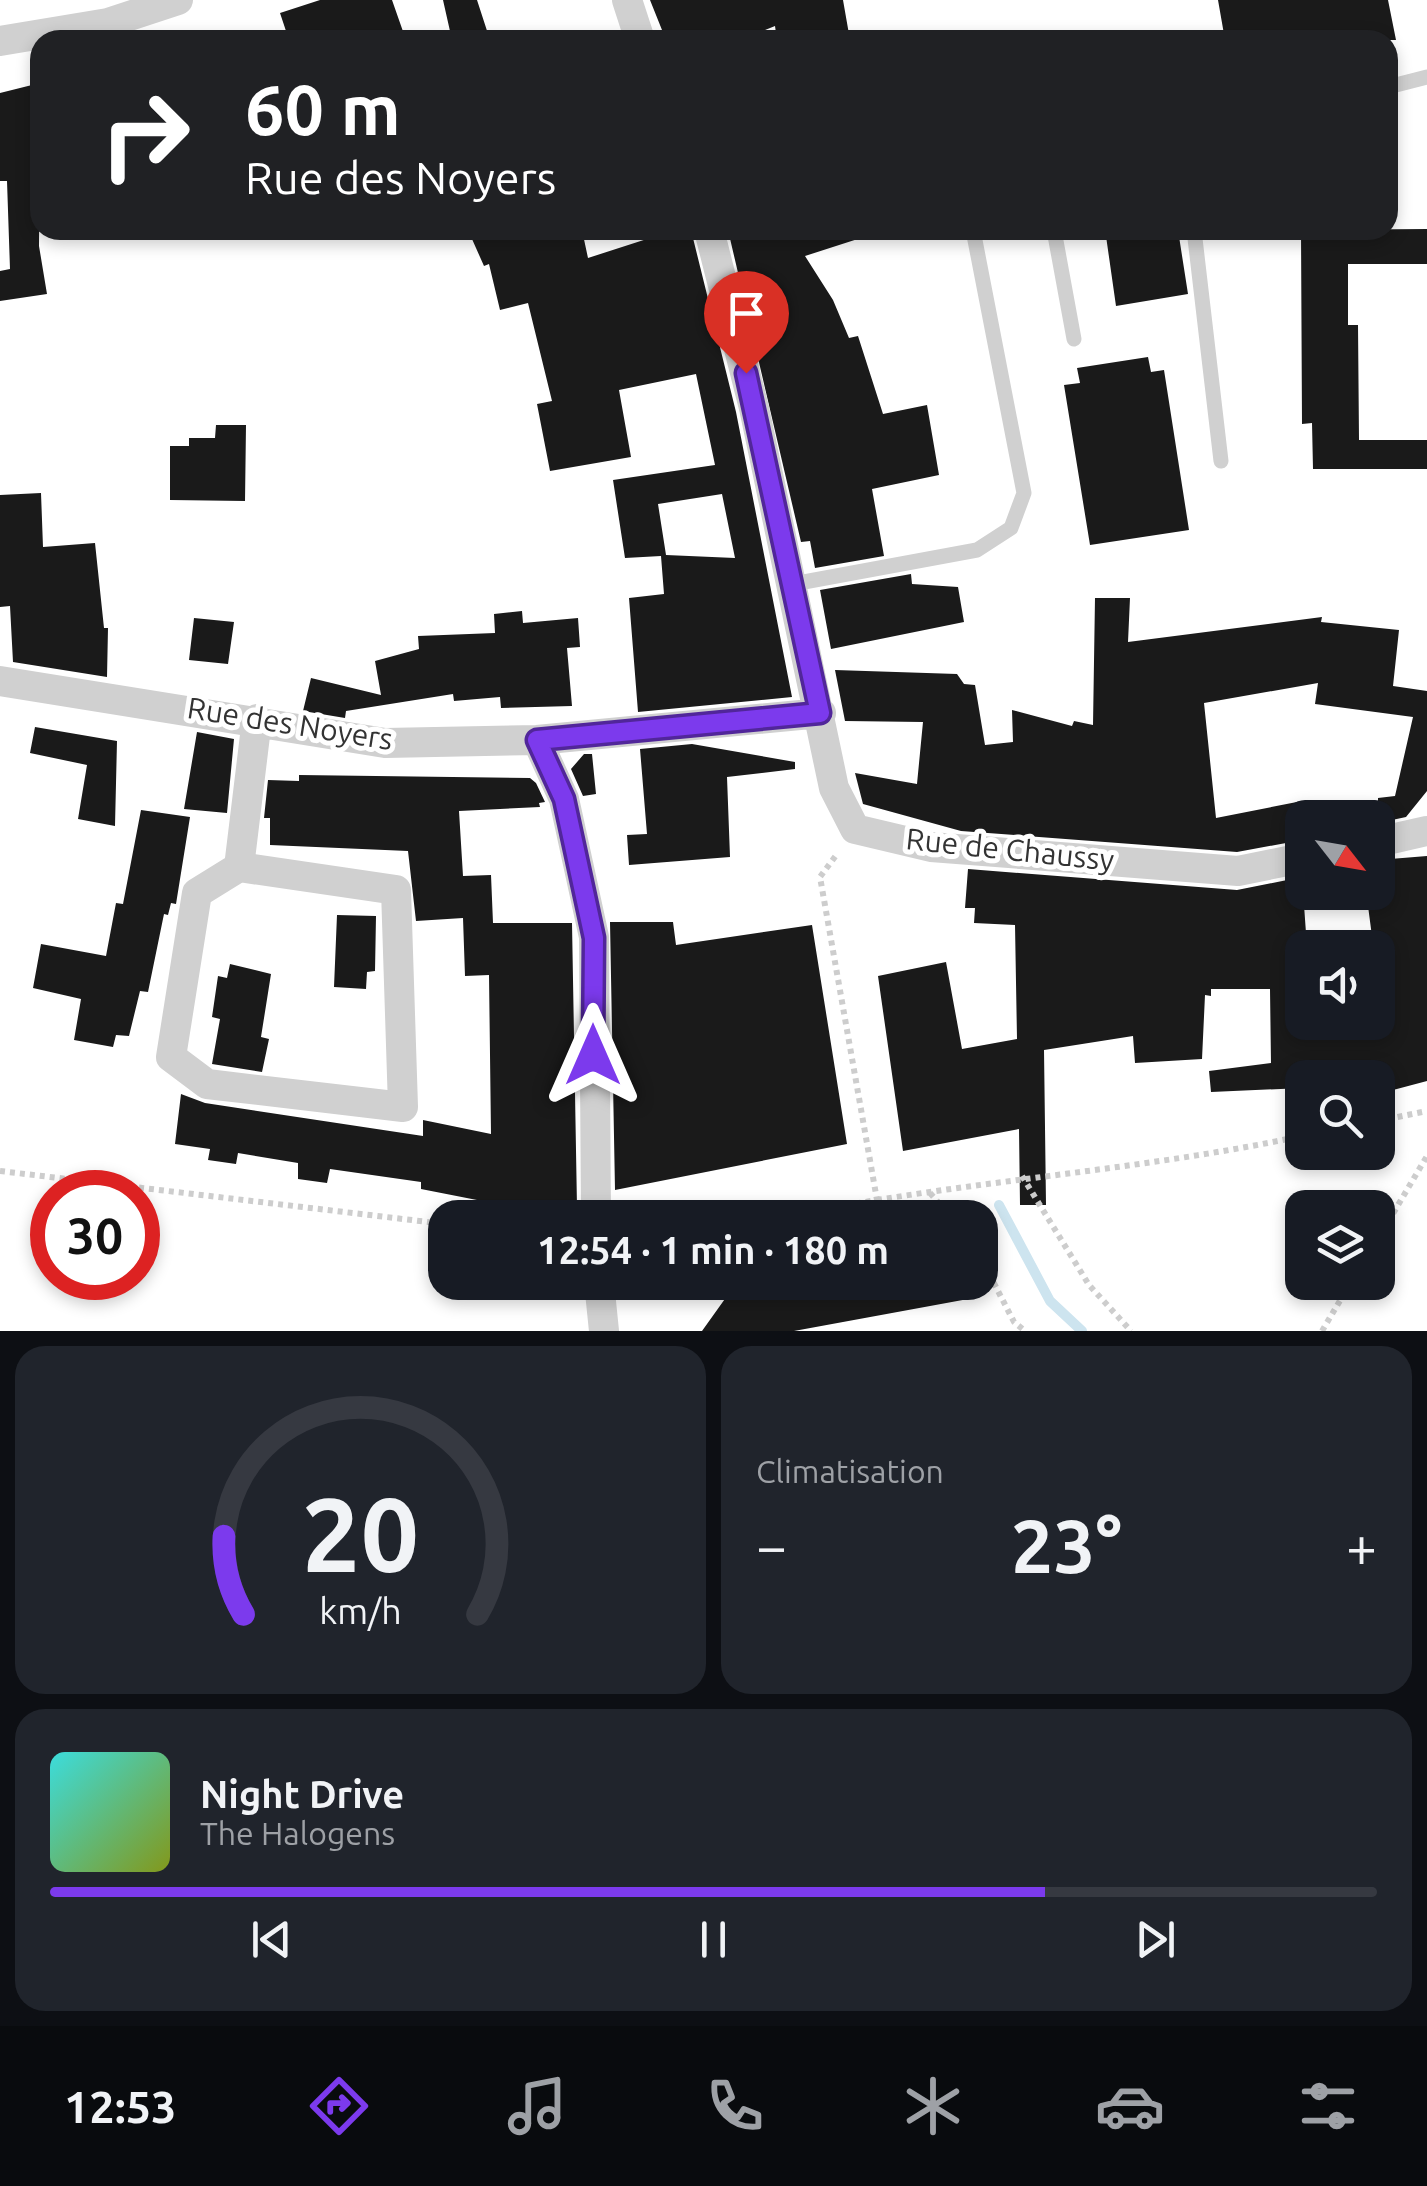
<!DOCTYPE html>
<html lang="fr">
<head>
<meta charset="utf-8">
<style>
  :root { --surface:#171b24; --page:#20242c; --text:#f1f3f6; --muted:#9ea1a6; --line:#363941; --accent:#7c3aed }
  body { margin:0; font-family:Ubuntu,sans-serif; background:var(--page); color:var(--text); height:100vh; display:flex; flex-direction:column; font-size:38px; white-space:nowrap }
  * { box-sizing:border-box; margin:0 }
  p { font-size:32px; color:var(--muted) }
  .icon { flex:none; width:55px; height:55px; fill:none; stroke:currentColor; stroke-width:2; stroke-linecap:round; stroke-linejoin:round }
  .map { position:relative; height:1331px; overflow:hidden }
  .panel { display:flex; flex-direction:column; gap:15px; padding:15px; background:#0d0f14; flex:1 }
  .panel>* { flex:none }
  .top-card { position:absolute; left:30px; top:30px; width:1368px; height:210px; border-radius:30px; box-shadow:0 5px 15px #0003; background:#202124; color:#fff; overflow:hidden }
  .needle { width:65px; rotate:121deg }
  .tools { position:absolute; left:1285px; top:800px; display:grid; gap:20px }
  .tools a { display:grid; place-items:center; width:110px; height:110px; border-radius:20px; background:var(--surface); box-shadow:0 5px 15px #0003; font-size:50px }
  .speed { position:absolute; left:30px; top:1170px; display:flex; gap:20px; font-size:50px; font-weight:700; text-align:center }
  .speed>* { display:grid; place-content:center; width:130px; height:130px; border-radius:50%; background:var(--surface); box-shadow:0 5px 15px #0003; line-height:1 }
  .speed .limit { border:15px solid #d22; background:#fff; color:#111 }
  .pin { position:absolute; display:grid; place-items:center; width:85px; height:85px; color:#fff; margin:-102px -42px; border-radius:50% 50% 50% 0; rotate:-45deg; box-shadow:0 0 10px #0007 }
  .pin .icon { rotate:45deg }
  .me { position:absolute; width:110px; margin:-55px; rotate:0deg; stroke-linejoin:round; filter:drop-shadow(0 0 8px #0008) }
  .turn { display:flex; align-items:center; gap:35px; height:210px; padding:0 50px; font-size:45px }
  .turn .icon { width:130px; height:130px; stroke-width:2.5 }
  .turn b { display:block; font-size:70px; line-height:85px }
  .big { font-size:75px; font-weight:700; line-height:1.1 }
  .panel .tile { flex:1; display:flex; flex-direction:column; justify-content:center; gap:15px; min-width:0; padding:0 35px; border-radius:30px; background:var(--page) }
  .panel .dial { align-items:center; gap:0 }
  .dial svg { height:260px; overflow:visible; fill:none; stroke:var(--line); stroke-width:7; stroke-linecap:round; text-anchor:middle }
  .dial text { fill:var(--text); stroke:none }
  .song { display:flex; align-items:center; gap:30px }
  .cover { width:120px; height:120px; border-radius:15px; background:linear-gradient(135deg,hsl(180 70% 55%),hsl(70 70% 35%)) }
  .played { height:10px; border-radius:5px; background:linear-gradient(90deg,var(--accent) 75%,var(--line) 75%) }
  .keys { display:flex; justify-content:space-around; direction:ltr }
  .heat { display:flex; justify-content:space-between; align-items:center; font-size:55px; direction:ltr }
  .panel .tiles { flex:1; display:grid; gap:15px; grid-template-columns:1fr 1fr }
  .tile:last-child { grid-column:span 2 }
  .trip { position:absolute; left:428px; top:1200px; width:570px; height:100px; border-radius:30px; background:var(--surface); box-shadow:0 5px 15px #0003; font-weight:700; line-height:100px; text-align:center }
  .dock { display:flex; height:160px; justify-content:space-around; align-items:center; background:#090b0e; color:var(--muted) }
  .dock .icon { width:70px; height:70px }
  .dock .selected { color:var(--accent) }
  .dock b { font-size:45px; color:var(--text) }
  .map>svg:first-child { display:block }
</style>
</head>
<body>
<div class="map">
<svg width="1427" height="1331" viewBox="0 0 1427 1331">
  <rect width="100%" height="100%" fill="#fff"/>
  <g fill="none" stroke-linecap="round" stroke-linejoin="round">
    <path stroke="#cde4ef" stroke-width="10" d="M999,1205L1050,1301L1082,1331"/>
  </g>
  <path fill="#1a1a1a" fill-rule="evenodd" d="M320,0H392L406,40H289L280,13Z
    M443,0H477L490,40H452Z
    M650,0H843L850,40H777L775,26L740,40H666Z
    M1218,0H1388L1396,40H1225Z
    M40,83L39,246L47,294L0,301V271L10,269L7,181H0V93Z
    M1427,229V264H1348V325H1358L1359,440H1427V469H1313L1312,423L1302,424L1301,230Z
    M468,230H582L588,258L653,237L650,230H691L736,412L792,697L638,712L629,598L664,594L661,556L625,558L613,480L715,465L696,374L619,390L631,457L550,471L537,404L552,401L528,303L500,310L489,264L484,266ZM722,494L735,558L666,555L658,504Z
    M728,230H866L867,236L805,256L833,300L849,338L858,336L883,414L927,405L939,475L872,489L884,556L815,568L810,541L801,542Z
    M1138,230H1178L1188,294L1116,306L1106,236Z
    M1148,357L1151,372L1164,370L1189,530L1090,545L1064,385L1080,383L1077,368Z
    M216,425H246L245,501L170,500V446H189V438H215Z
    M41,493L43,547L95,543L104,628H108L107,677L13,662L10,606L0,607V495Z
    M911,574L912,584L958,587L964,622L831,649L820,590Z
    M1095,598H1130L1128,642L1322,617L1321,622L1399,630L1393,686L1427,691V791L1406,817L1378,823V798L1395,796L1413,717L1315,704L1318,683L1204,703L1216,818L1302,801V840L1237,852L961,831L863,804L855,773L917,784L923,722L845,721L835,670L957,674L964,684L975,685L985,745L1013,742L1012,710L1072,726L1074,721L1093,725Z
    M522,611L523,623L578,618L580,647L567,648L572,706L501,708L500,697L454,701L453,694L346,711L345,718L303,711L311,678L381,695L375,661L419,649L418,636L495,633L494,614Z
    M194,618L234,622L228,664L189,660Z
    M35,727L117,741L115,826L78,819L87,765L30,753Z
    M197,732L234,739L227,813L184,809Z
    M692,744L795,762V769L727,777L730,857L629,865L627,835L647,834L640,749Z
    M584,754H592L596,794L583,796L571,769Z
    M299,775L530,778L536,783L545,802L539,803L540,807L459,811L463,876L491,875L493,923H572L577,1207L568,1218L421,1189V1182L330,1169L327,1183L298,1179V1163L238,1153L236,1164L208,1160L210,1149L175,1144L181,1094L205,1103L423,1136V1120L491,1134L489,975L465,976L463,918L416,921L408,851L270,845V818H264L268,780L299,781Z
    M141,810L190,817L176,904L171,903L168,915L164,914L148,992L140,991L129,1036L116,1035L113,1047L74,1040L81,999L33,988L41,944L106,956L116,903L123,904Z
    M1427,856V1081L1378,1094V1078H1302V1088L1211,1092L1209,1071L1271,1063L1270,989H1211V996L1205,995L1202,1059L1135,1063L1133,1036L1044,1050L1046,1205H1020L1019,1129L903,1151L878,976L946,962L962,1049L1017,1039L1015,925L974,923L975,908H965L968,869L1237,890L1302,877L1306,933H1302V1022H1378V943L1373,944L1368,906L1373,904L1371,892H1378V860Z
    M337,915L376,916L375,971L367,972L366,989L334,987Z
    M610,922H673L676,945L812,925L847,1144L615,1190Z
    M230,964L271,974L261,1037L269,1039L262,1072L212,1064L220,1019L212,1017L218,976L227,978Z
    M737,1282H978L979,1297L794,1331H702Z"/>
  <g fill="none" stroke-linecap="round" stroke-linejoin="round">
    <path stroke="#cdcdcd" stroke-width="6" stroke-dasharray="5 5" stroke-linecap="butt" d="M1378,1121L1427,1111
      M0,1171L445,1224
      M1022,1176L1089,1285L1131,1331
      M930,1193L952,1218
      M877,1200C1019,1177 1162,1166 1302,1136
      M767,1218L877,1200L820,877L837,854
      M1378,1239L1427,1156
      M980,1256L1014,1322L1025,1331
      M1322,1331L1351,1282"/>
    <path stroke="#d0d0d0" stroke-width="15" d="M1388,87L1427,77
      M1054,230L1074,339
      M1194,230L1221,461
      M793,584L977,550L1011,528L1024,493L973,230"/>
    <path stroke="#d0d0d0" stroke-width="30" d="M627,0L640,40
      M0,41L108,23L178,0
      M709,230L754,408L834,788L855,829L931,847L1238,871L1302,858
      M0,681L385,743L537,740L821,713
      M537,740L564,799L594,937L596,1218
      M1378,842L1427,831
      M239,867L396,890L403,1107L207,1084L171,1057L197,893L239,867L257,719
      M599,1282L604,1331"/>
  </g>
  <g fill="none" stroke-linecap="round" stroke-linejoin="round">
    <g stroke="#51269a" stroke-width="25">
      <path id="route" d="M593,1055L594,938L564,799L537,740L820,713L746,373"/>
    </g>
    <use href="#route" stroke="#7c3aed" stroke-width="18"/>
  </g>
  <g text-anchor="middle" stroke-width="10" stroke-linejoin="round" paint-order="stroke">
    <g font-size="30" fill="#333" stroke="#fff">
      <text transform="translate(290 724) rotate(9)" y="10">Rue des Noyers</text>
      <text transform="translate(1010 850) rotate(6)" y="10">Rue de Chaussy</text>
    </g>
  </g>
</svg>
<div class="tools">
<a><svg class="needle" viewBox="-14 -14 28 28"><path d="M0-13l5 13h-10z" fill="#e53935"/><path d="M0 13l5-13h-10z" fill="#9ea1a6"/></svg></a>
<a><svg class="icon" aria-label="sound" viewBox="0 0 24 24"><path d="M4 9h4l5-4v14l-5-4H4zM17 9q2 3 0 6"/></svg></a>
<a><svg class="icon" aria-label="search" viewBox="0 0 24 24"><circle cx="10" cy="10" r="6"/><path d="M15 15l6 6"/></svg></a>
<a><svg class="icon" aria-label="layers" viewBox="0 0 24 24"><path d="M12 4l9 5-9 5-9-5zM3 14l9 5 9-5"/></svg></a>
</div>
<div class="speed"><div class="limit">30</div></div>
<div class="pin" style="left:746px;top:373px;background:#d93025"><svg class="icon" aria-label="arrive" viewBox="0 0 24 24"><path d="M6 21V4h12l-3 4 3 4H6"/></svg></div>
<svg class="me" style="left:593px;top:1055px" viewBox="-20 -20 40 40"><path d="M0-17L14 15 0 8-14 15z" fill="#7c3aed" stroke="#fff" stroke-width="4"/></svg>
<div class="trip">12:54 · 1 min · 180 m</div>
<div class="top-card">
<div class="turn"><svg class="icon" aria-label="right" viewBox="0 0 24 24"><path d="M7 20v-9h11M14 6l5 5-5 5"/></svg><div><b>60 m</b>Rue des Noyers</div></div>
</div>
</div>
<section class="panel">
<div class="tiles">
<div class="tile dial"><svg viewBox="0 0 100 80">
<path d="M14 69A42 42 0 1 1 86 69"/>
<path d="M14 69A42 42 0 0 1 8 45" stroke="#7c3aed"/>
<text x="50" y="56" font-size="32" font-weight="700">20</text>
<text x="50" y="72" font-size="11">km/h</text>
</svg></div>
<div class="tile"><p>Climatisation</p>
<div class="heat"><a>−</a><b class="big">23°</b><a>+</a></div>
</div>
<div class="tile">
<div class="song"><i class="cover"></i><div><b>Night Drive</b><p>The Halogens</p></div></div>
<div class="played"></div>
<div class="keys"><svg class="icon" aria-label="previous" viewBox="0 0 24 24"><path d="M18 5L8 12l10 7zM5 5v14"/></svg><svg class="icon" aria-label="pause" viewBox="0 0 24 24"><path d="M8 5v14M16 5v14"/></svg><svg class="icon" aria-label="next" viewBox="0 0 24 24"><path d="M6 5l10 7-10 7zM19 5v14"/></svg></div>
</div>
</div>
</section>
<nav class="dock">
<b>12:53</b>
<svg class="icon selected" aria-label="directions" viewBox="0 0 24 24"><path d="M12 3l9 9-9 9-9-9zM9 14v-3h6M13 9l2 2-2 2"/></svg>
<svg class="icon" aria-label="music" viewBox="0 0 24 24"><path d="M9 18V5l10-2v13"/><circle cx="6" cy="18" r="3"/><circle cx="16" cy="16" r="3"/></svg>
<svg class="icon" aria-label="phone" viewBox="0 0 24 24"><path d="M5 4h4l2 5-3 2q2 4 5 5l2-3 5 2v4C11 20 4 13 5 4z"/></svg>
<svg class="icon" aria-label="climate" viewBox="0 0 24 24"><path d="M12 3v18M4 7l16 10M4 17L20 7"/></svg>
<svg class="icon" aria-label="car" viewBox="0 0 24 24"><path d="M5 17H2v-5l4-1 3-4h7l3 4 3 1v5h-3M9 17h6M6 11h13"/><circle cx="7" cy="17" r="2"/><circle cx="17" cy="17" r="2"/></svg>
<svg class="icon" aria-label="filters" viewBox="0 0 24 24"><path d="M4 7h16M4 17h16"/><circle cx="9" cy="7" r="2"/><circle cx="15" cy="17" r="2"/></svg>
</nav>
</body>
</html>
